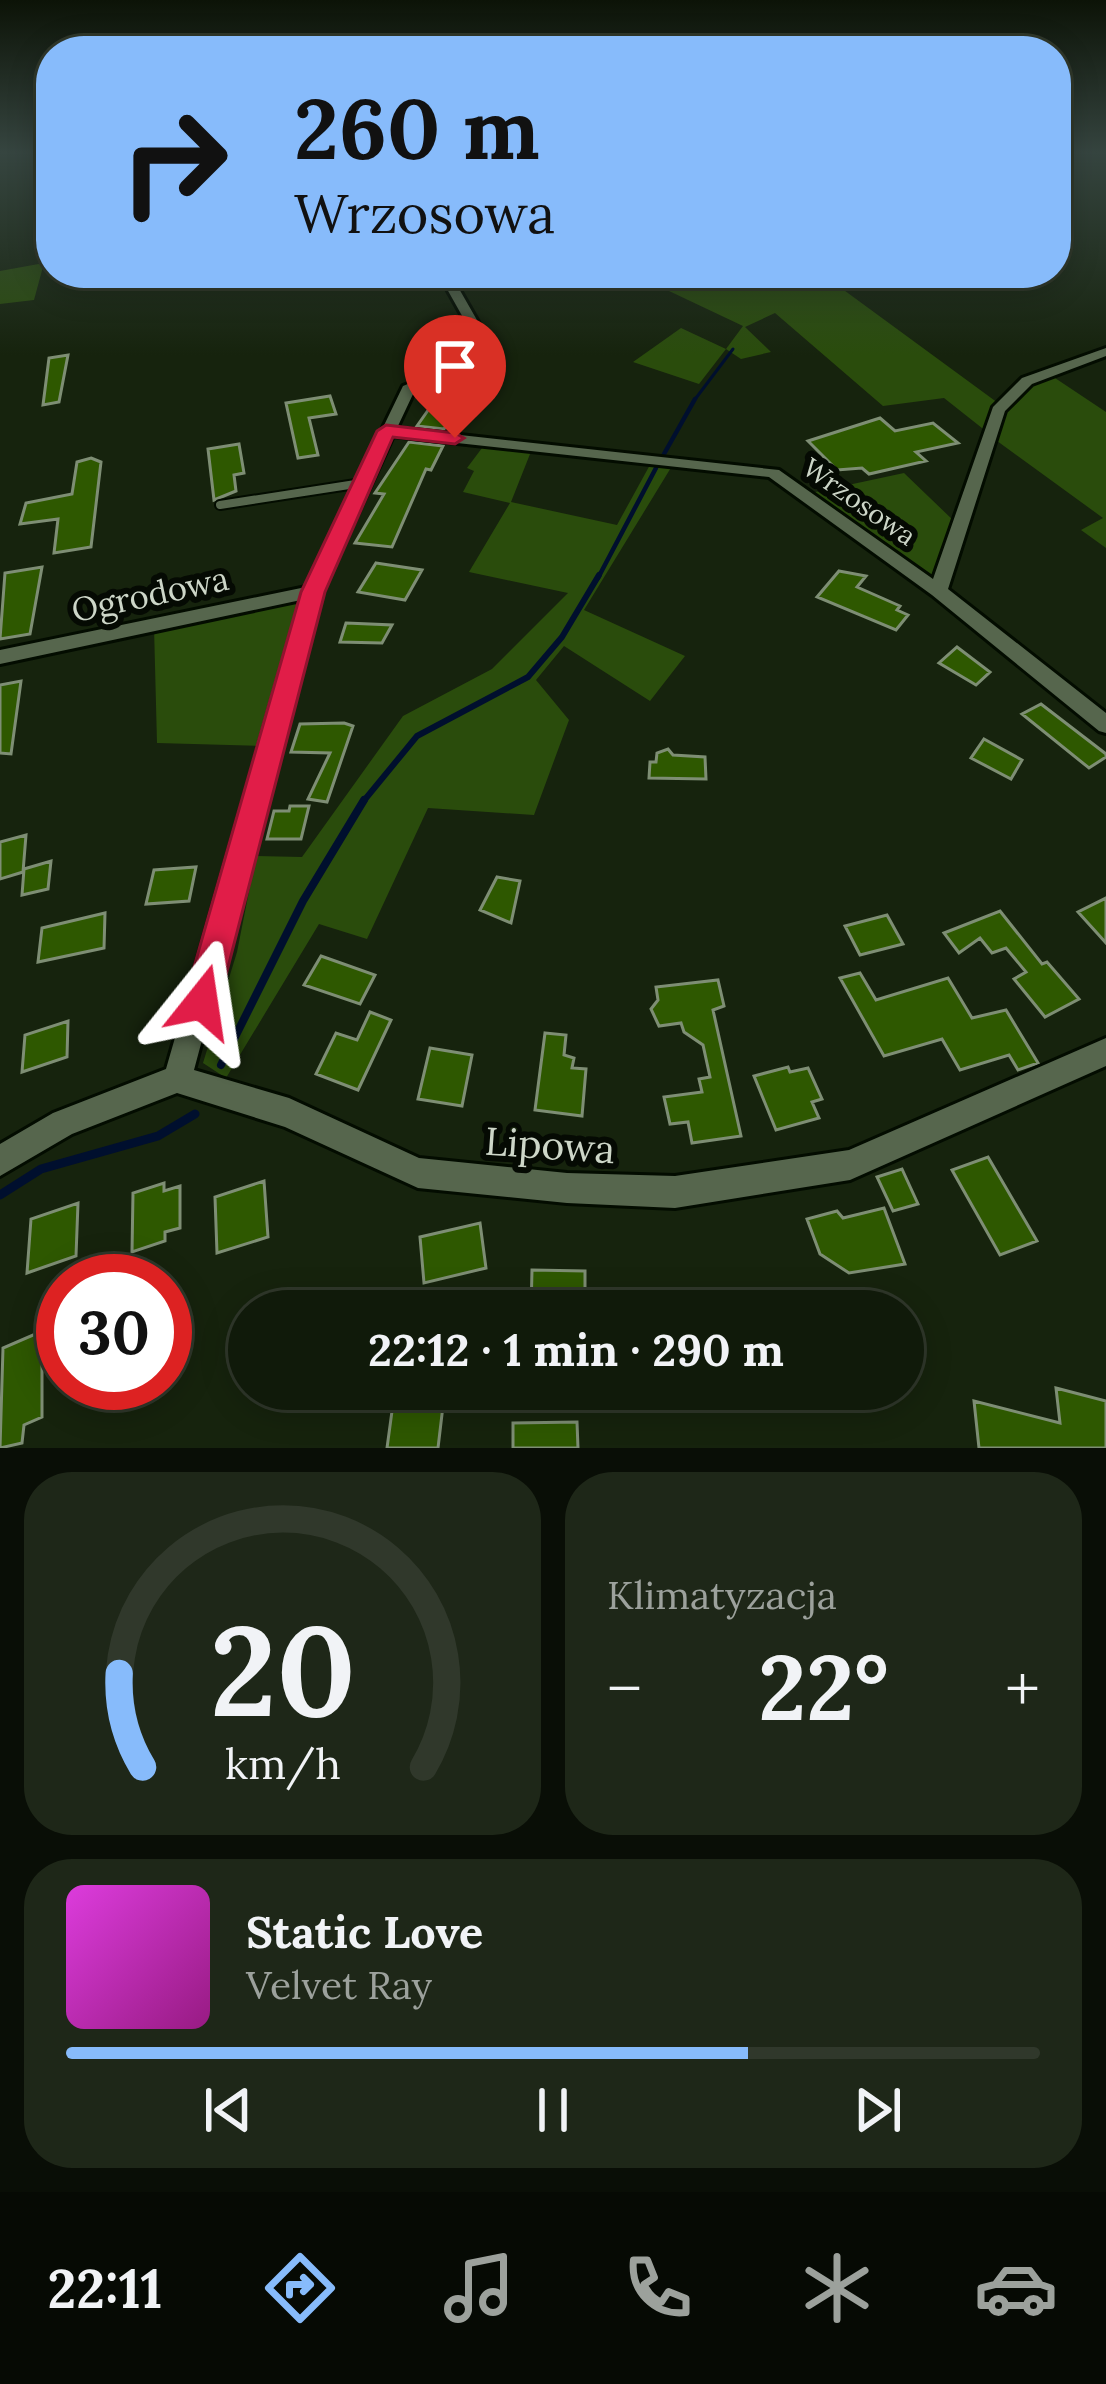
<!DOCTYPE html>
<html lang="pl">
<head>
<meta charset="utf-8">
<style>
  :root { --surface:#101a0a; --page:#1e2718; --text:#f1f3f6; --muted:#9ca19c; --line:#30382b; --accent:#87bbfb }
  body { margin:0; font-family:Lora,serif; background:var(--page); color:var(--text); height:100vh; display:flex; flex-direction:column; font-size:45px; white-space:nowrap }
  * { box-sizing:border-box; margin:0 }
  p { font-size:39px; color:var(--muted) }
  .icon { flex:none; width:66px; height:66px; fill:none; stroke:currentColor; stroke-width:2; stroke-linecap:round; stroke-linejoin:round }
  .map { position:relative; height:1448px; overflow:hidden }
  .panel { display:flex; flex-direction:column; gap:24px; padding:24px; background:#090e06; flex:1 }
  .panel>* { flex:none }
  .top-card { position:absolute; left:36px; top:36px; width:1035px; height:252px; border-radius:48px; box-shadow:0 6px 30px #0003,0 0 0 3px var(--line); background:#87bbfb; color:#111; overflow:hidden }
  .speed { position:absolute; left:36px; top:1254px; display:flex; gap:24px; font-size:60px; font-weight:700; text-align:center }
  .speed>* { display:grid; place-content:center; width:156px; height:156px; border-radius:50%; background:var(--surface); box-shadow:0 6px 30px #0003,0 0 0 3px var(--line); line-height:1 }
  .speed .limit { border:18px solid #d22; background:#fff; color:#111 }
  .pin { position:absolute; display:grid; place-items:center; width:102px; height:102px; color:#fff; margin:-123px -51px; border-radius:50% 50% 50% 0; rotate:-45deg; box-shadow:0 0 12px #0007 }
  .pin .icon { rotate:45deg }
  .me { position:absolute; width:132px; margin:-66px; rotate:15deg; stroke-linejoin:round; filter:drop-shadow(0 0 9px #0008) }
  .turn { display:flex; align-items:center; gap:42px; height:252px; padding:0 60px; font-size:54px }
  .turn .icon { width:156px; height:156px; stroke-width:2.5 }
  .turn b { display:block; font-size:84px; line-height:102px }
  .big { font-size:90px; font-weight:700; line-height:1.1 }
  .panel .tile { flex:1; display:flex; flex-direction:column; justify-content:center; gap:18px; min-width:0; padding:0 42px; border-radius:48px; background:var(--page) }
  .panel .dial { align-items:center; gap:0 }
  .dial svg { height:312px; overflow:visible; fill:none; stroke:var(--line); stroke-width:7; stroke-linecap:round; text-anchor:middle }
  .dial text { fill:var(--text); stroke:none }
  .song { display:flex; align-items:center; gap:36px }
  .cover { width:144px; height:144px; border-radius:18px; background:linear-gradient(135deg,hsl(300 70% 55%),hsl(310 70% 35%)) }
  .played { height:12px; border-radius:6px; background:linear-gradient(90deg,var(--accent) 70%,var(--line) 70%) }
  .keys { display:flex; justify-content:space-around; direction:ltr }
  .heat { display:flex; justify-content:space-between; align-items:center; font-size:66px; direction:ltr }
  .panel .tiles { flex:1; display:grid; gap:24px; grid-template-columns:1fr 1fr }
  .tile:last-child { grid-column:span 2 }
  .trip { position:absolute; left:228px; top:1290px; width:696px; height:120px; border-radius:60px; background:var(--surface); box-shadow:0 6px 30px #0003,0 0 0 3px var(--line); font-weight:700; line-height:120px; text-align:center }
  .tabs { display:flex; height:192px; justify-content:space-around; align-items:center; background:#060a04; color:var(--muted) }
  .tabs .icon { width:84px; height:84px }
  .tabs .current { color:var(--accent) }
  .tabs b { font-size:54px; color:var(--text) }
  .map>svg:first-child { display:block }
</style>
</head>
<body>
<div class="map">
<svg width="1106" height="1448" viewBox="0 0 1106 1448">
  <rect width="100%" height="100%" fill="#16230d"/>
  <path fill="#2a4c0c" d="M44,263L34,300L0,304V271Z
    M719,273H852L858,277L837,285L998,403L987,432L944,398L883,406L775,313L745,327L771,352L741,359L726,349L699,384L633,362L681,328L726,349L743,326L669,291Z
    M1049,374L1106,412V548L1081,530L1103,518L993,438C1005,408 1018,388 1049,374Z
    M485,444L532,449L511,502L617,525L651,463L672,466L584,610L685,656L650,701L564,646L536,680L569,720L534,815L428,808L367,939L319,924L226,1078L203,1063L237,952L256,856L302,857L403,716L492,669L568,593L469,572L510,503L463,492L474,471L467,468Z
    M904,473L955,522L933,578H922L806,494Z
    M305,599L264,746L157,743L154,627Z"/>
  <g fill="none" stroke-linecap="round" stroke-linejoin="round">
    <path stroke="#000f2e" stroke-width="3" d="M693,402L733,349"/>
    <path stroke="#000f2e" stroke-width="4.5" d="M664,454L695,399
      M598,578L656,468"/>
    <path stroke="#000f2e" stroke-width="6" d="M362,803L417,736L528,677L562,637L599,575"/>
    <path stroke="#000f2e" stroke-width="8" d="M221,1065L303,901L364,800"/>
    <path stroke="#000f2e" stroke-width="9" d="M0,1195L41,1169L158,1136L195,1114"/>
  </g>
  <path fill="#2e5800" stroke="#7e8e74" stroke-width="3" d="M68,355L59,402L43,405L49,358Z
    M330,396L336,414L309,418L318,455L298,458L286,403Z
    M436,399L461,402L444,429L417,426Z
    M880,418L895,431L933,423L958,443L916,452L926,461L869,474L862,468L837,470L808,441Z
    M409,442L443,446L431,470L426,469L392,547L355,543L384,494L375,493Z
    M239,444L244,473L234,475L236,491L214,500L208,449Z
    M91,458L101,462L91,547L54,553L58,519L20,524L26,503L72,494L77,462Z
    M376,563L422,570L405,600L358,592Z
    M42,567L30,634L0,639L5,573Z
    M839,571L866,576L857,587L900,606L897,610L908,615L896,630L817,597Z
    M346,623L392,625L382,643L340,642Z
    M957,647L990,672L976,685L939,663Z
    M21,681L11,754L0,753V685Z
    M1041,704L1106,754V757L1089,768L1022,714Z
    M344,723L353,726L327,802L308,799L330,753L291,752L300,724Z
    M984,739L1022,760L1011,779L971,758Z
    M668,749L673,755L705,757L706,779L649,778L650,762H656L657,753Z
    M290,806H309L301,839H267L274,811H289Z
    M26,835L23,872L0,879V842Z
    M51,861L48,889L22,895L24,869Z
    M196,867L189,901L146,904L154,870Z
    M497,877L520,881L511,923L480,910Z
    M1106,898V943L1078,912Z
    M1000,911L1042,964L1047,962L1079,999L1045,1017L1014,979L1026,972L1006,948L992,953L980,938L959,953L944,933Z
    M105,913L104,948L38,962L42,928Z
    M887,915L903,944L860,955L845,926Z
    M321,956L375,975L360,1004L304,985Z
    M860,973L876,1000L948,978L972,1018L1006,1010L1038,1063L1018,1070L1009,1055L960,1070L942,1039L884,1056L840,978Z
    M718,980L724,1006L713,1010L741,1136L692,1143L688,1122L670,1124L664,1097L702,1092L699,1079L710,1077L703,1045L684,1032L681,1023L659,1026L651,1009L658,1000L656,987Z
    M370,1012L391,1020L358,1090L316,1074L336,1033L357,1040Z
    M68,1021L67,1057L22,1072L25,1035Z
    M545,1033L566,1035L564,1055L574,1058L572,1068L586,1069L582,1116L535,1110Z
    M430,1048L472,1055L462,1106L418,1099Z
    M788,1067L790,1072L808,1068L822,1099L812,1102L819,1118L776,1130L754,1076Z
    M988,1157L1037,1241L1000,1255L952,1170Z
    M902,1169L918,1204L893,1211L877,1177Z
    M264,1181L268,1237L217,1253L215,1197Z
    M164,1183V1191L180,1186V1228L165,1232V1241L132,1252L133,1193Z
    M78,1203L76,1256L27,1273L31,1219Z
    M884,1208L905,1264L849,1273L820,1254L807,1219L837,1211L843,1218Z
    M480,1223L486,1268L424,1283L420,1237Z
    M532,1270L585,1271V1311H531Z
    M63,1322V1341L42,1350V1417L24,1425L22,1443L0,1448L3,1348Z
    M1056,1388L1106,1401V1448H979L974,1401L1060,1423Z
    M395,1389H445L438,1448H387Z
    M577,1422L578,1448H513V1423Z"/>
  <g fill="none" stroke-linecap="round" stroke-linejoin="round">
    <g stroke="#030c00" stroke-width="12">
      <path id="lane" d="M220,505L362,483"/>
    </g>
    <g stroke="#030c00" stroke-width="6">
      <path id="street" d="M438,273H450L497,355L414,392L397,428L779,470L933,579L993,407L1022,378L1106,348V356L1032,384L1005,411L948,589L1106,713V733L1099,731L932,595L769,477L393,436L322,592L194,1070L289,1098L419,1158L567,1173L675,1176L849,1150L1106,1038V1066L850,1180L675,1208L567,1203L418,1188L285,1127L177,1093L72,1134L0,1176V1144L53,1113L166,1069L301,600L0,664V650L306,587L403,386L483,353Z"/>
    </g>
    <use href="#lane" stroke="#56664d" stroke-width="8"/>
    <use href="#street" fill="#56664d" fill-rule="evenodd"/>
  </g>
  <linearGradient id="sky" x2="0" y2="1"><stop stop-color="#0c1307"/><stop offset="0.43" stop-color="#364540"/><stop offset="1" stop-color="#364540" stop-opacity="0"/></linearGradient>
  <rect width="1106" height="355" fill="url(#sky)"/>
  <path fill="#e11d48" stroke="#92132f" stroke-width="3" d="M386,425L455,433L464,438L455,444L393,437L325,592L219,1002L214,1014L202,1019L189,1014L184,1002L301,592L377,431Z"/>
  <g text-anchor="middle" stroke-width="12" stroke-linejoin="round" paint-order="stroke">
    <g font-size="27" fill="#cdd6c8" stroke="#050a03">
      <text transform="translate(859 502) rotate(35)" y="9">Wrzosowa</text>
    </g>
    <g font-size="33" fill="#cdd6c8" stroke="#050a03">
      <text transform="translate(150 594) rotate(-12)" y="12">Ogrodowa</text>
    </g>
    <g font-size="39" fill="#cdd6c8" stroke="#050a03">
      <text transform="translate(550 1145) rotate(4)" y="14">Lipowa</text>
    </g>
  </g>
</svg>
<div class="speed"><div class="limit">30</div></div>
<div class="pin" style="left:455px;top:438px;background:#d93025"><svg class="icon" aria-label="arrive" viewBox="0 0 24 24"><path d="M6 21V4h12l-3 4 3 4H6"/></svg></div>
<svg class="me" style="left:202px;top:1002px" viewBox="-20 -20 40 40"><path d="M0-17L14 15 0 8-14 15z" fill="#e11d48" stroke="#fff" stroke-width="4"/></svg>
<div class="trip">22:12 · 1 min · 290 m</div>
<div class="top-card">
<div class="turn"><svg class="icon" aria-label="right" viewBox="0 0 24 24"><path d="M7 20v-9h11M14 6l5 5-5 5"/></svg><div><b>260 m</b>Wrzosowa</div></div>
</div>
</div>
<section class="panel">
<div class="tiles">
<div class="tile dial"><svg viewBox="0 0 100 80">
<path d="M14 69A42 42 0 1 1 86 69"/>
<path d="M14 69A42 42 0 0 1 8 45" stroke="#87bbfb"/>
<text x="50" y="56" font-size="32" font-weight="700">20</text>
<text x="50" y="72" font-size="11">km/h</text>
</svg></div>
<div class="tile"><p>Klimatyzacja</p>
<div class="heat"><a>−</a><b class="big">22°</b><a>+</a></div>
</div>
<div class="tile">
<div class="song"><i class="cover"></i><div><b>Static Love</b><p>Velvet Ray</p></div></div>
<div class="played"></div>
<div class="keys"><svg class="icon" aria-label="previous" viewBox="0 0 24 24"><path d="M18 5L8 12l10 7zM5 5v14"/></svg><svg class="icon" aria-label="pause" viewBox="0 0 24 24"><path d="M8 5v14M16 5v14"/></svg><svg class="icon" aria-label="next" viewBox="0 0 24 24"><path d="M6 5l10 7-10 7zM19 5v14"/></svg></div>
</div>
</div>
</section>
<nav class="tabs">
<b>22:11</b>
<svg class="icon current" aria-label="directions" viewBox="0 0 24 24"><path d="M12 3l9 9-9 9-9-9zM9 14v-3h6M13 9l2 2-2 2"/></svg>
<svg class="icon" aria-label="music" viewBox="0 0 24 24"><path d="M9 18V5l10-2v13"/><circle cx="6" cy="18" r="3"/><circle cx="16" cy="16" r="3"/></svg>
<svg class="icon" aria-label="phone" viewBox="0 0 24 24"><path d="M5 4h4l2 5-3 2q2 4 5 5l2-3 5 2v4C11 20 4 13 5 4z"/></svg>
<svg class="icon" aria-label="climate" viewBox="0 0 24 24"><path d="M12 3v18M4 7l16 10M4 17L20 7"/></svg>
<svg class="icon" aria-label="car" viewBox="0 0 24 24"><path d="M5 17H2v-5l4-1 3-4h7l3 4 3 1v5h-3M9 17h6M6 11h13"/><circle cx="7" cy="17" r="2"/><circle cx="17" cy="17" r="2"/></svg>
</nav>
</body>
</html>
